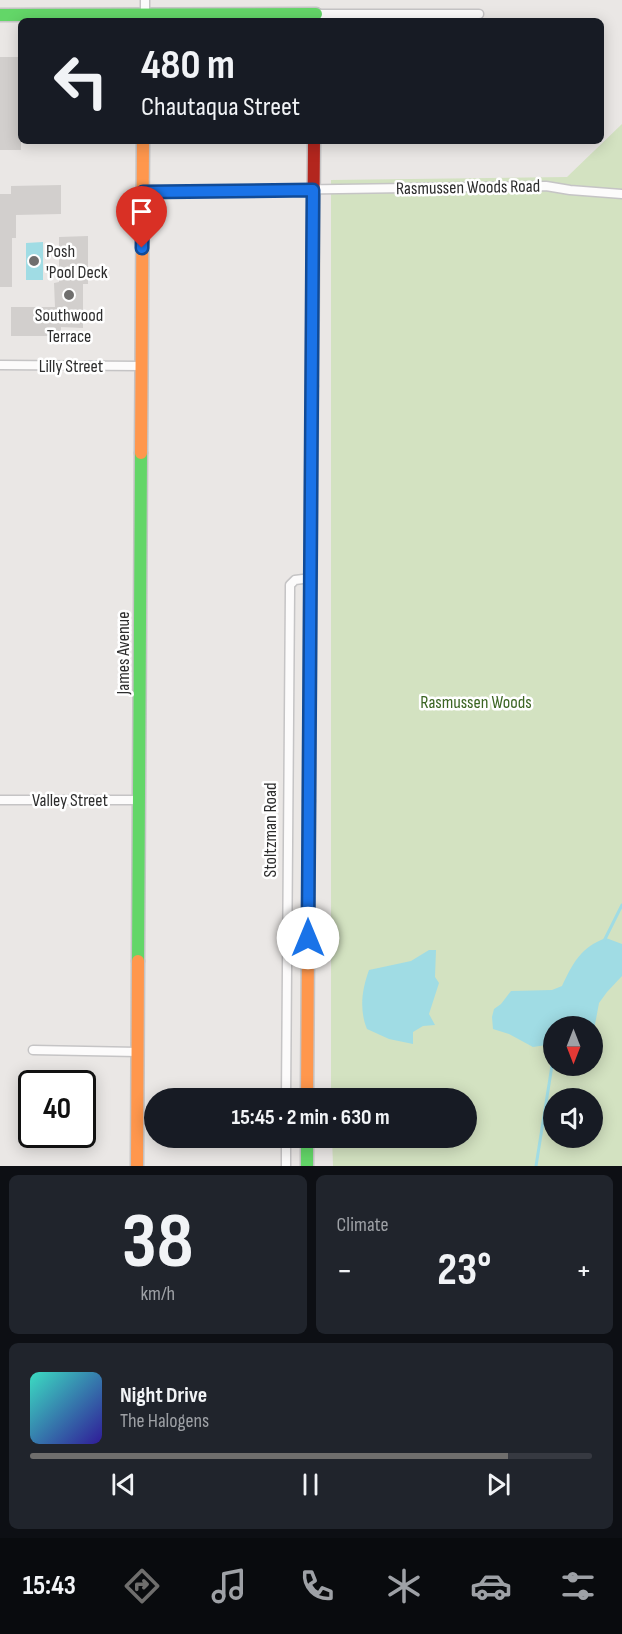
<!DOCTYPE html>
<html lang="en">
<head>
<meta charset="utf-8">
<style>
  :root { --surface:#171b24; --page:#20242c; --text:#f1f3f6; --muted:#9ea1a6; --line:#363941; --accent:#6f6e6d }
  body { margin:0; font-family:"Sofia Sans Condensed",sans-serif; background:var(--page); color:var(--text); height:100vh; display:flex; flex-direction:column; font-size:22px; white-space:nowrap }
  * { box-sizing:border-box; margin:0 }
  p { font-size:20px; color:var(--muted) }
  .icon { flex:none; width:33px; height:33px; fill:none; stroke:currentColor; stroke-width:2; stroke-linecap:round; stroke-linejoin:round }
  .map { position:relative; height:1166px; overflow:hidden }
  .drawer { display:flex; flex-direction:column; gap:9px; padding:9px; background:#0d0f14; flex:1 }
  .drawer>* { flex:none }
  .guide { position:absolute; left:18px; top:18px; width:586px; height:126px; border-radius:9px; box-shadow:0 3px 15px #0003; background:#171b24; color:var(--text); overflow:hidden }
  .needle { width:39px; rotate:180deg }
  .controls { position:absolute; left:543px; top:1016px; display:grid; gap:12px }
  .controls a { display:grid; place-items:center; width:60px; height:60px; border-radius:50%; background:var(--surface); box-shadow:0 3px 15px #0003; font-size:30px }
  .speed { position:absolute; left:18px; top:1070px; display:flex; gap:12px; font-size:30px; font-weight:700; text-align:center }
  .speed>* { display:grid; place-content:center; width:78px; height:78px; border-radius:50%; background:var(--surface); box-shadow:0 3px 15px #0003; line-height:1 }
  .speed .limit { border:3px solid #111; border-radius:9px; background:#fff; color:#111 }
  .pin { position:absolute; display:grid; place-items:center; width:51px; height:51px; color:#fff; margin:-62px -26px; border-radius:50% 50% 50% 0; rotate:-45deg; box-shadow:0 0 6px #0007 }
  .pin .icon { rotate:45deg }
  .me { position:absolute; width:66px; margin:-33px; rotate:0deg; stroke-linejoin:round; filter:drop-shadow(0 0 4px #0008) }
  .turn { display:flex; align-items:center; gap:21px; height:126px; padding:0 24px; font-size:27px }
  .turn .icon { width:78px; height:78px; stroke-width:2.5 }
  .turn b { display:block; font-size:42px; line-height:51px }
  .big { font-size:45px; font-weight:700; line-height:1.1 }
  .drawer .card { flex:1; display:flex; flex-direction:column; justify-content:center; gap:9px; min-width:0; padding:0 21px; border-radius:9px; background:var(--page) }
  .drawer .dial { align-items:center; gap:0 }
  .dial b { font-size:78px; line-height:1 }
  .song { display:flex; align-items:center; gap:18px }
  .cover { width:72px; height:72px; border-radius:9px; background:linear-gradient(135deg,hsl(170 70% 55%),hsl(250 70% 35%)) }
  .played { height:6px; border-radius:3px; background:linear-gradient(90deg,var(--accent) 85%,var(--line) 85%) }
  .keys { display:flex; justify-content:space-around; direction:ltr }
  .heat { display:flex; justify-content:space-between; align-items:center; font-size:33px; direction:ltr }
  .drawer .tiles { flex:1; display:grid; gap:9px; grid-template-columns:1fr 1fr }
  .card:last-child { grid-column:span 2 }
  .trip { position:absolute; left:144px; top:1088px; width:333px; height:60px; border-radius:30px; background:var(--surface); box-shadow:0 3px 15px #0003; font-weight:700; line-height:60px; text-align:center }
  .tab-bar { display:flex; height:96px; justify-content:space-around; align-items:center; background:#090b0e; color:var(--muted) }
  .tab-bar .icon { width:42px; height:42px }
  .tab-bar .current { color:var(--accent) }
  .tab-bar b { font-size:27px; color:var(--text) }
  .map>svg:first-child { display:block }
</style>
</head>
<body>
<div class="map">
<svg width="622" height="1166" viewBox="0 0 622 1166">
  <rect width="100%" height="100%" fill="#eae7e5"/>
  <path fill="#d3e2c1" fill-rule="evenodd" d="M622,124V1166H333L332,1137H466V1098H331V180L567,177ZM554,1026H592V1065H554ZM554,1098H592V1137H554Z"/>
  <path fill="#a0dce4" d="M43,242V280H26V243Z
    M606,938L622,944V976L607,992L599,1003L593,1035L592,1026H554L553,1044L533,1047L509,1034L493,1029L492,1017L494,1009L501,1004L511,991L552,990L562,986C573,963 581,947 606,938Z
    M429,950H436L435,977L439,983L429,1014L435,1025L423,1026L413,1032V1044L389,1039L367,1029C359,1010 362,989 369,970L411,961Z"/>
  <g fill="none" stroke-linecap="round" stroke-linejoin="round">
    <path stroke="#a0dce4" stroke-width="3" d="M604,941L622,905
      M536,1166L554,1053"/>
  </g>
  <path fill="#d2cfcd" d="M0,57H21V150H0Z
    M61,185V214L16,215V238H12V287H0V194H11V186Z
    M88,236V284H83V328L61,327V336H11V307H55L54,283L59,282V237Z"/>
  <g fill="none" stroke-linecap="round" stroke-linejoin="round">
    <g stroke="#c5c4c5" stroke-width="11">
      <path id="street" d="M316,14H479
        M145,21V0
        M143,192L546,186L570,190L622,194
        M0,365L142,366
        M0,800H140
        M33,1050L138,1052
        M286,1098L290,591V585L295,580L311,578
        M286,1166V1137"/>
    </g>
    <g stroke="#c5c4c5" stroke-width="15">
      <path id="fast" d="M0,15L316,14
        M309,801L312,386
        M138,961L141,453
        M307,1137V1166"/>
    </g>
    <g stroke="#c5c4c5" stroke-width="15">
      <path id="slow" d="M141,453L143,141
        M307,1098L309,801
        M137,1166L138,961"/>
    </g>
    <g stroke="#c5c4c5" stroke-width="15">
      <path id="jam" d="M312,386L314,141"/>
    </g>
    <use href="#street" stroke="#fcfbfb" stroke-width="8"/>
    <use href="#fast" stroke="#63d668" stroke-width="12"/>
    <use href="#slow" stroke="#ff974d" stroke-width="12"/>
    <use href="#jam" stroke="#b3261e" stroke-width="12"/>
  </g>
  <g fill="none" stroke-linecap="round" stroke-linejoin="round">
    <g stroke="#114b97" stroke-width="15">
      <path id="route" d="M142,248L143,192L313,190L308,938"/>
    </g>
    <use href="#route" stroke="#1a73e8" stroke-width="10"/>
  </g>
  <g fill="#6f6e6d" stroke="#fff" stroke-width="2">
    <circle cx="34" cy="261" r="6"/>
    <circle cx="69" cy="295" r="6"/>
  </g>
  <g text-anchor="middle" stroke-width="5" stroke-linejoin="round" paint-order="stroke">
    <g font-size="18" fill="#2d2d2d" stroke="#fff">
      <text transform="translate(468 187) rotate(-1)" y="6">Rasmussen Woods Road</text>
      <text x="71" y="372">Lilly Street</text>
      <text transform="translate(123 653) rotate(-90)" y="6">James Avenue</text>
      <text x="70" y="806">Valley Street</text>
      <text transform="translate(270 830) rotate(-90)" y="6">Stoltzman Road</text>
    </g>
    <g font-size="18" fill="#2d2d2d" stroke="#fff" text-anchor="start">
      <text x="46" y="257">Posh<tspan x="46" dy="21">'Pool Deck</tspan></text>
      <text x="69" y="321" text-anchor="middle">Southwood<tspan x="69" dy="21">Terrace</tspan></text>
    </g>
    <g font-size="18" fill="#3b6523" stroke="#fff">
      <text x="476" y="708">Rasmussen Woods</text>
    </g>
  </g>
</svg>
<div class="controls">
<a><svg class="needle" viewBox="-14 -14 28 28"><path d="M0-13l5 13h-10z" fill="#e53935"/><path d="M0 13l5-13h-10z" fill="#9ea1a6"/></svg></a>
<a><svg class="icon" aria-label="sound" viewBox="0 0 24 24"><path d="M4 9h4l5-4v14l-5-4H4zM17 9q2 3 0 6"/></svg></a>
</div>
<div class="speed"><div class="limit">40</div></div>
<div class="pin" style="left:142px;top:248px;background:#d93025"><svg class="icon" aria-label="arrive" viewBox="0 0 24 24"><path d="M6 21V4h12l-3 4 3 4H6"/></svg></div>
<svg class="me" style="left:308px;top:938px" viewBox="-20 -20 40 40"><circle r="19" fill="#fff"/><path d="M0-13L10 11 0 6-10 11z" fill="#1a73e8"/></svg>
<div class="trip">15:45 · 2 min · 630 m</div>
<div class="guide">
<div class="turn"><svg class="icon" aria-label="left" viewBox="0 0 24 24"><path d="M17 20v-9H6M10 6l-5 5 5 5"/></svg><div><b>480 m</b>Chautaqua Street</div></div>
</div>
</div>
<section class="drawer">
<div class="tiles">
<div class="card dial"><b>38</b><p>km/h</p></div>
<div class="card"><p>Climate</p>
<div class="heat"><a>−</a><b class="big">23°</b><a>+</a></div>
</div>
<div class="card">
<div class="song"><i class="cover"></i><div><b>Night Drive</b><p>The Halogens</p></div></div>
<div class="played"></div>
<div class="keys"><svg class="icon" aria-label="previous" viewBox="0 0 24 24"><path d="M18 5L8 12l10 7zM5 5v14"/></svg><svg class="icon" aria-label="pause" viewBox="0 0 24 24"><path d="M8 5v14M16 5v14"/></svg><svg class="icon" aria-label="next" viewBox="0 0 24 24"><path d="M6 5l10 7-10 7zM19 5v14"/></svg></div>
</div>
</div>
</section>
<nav class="tab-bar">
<b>15:43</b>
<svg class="icon current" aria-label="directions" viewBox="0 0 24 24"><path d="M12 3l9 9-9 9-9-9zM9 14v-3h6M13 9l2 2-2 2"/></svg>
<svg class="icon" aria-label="music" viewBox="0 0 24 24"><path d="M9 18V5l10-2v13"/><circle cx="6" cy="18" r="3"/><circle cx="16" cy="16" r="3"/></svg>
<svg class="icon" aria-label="phone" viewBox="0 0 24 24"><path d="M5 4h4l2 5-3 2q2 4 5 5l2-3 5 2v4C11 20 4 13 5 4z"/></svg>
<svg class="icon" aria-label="climate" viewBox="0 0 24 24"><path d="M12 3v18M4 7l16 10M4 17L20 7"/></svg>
<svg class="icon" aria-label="car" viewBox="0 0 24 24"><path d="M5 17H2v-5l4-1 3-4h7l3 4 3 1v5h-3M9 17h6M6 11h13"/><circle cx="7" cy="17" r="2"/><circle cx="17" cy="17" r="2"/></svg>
<svg class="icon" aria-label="filters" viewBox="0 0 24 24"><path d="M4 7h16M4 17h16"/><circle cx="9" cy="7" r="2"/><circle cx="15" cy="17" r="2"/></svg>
</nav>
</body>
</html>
